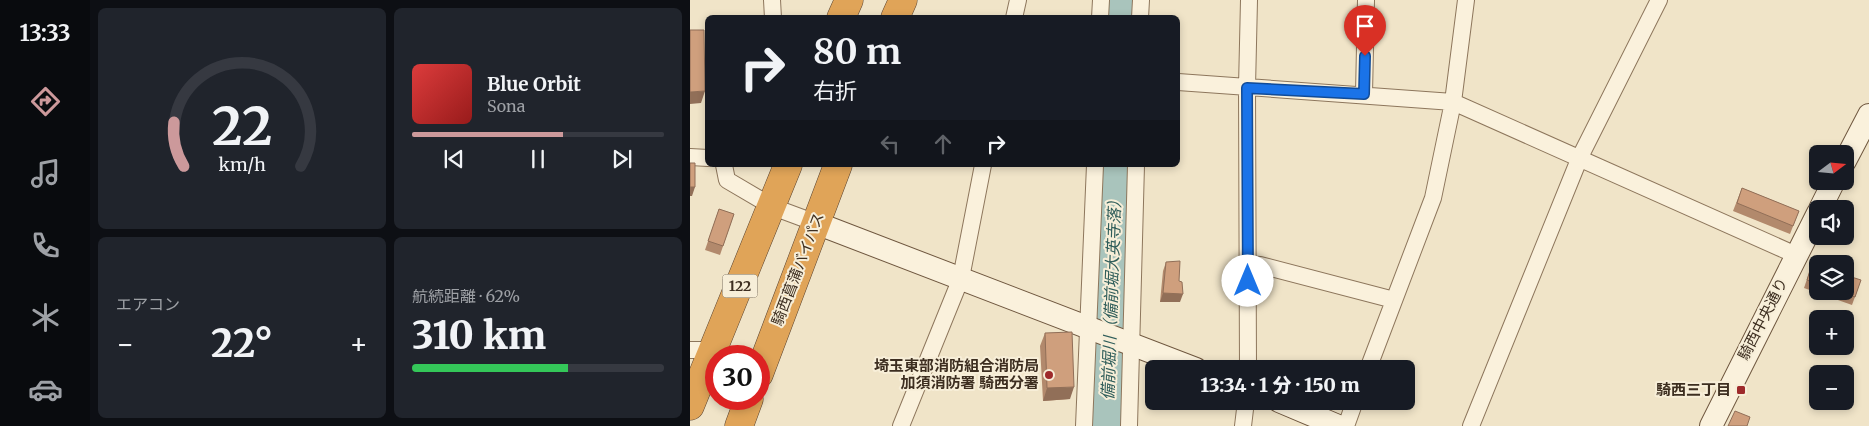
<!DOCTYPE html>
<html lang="ja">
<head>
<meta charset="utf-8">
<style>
  :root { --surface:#171b24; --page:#20242c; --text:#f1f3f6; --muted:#9ea1a6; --line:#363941; --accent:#cc999b }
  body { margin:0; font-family:Merriweather,"Noto Sans JP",serif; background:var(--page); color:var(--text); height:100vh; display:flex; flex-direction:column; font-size:19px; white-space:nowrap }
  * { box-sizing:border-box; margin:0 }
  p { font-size:16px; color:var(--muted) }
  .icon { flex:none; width:28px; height:28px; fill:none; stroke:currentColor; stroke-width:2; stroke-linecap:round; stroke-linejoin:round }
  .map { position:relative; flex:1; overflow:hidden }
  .sheet { display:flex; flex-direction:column; gap:8px; padding:8px; background:#0d0f14; width:600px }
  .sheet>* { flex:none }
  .top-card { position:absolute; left:15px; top:15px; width:475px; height:152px; border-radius:8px; box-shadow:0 2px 8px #0003; background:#171b24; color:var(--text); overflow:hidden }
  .needle { width:32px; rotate:74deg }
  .buttons { position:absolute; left:1119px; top:145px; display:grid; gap:10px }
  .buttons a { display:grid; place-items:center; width:45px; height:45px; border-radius:8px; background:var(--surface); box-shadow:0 2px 8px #0003; font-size:25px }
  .speed { position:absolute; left:15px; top:345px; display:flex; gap:10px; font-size:25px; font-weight:700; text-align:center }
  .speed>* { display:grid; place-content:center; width:65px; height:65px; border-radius:50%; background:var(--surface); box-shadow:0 2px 8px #0003; line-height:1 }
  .speed .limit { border:8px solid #d22; background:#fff; color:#111 }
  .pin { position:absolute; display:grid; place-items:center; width:42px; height:42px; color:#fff; margin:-51px -21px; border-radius:50% 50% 50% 0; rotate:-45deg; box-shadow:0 0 5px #0007 }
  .pin .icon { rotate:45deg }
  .me { position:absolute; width:55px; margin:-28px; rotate:0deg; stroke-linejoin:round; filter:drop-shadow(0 0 4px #0008) }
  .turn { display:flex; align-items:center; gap:18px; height:105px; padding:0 25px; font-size:22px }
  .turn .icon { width:65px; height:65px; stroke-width:2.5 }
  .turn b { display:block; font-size:35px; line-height:42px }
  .lanes { display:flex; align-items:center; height:48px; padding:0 25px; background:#0003; justify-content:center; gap:25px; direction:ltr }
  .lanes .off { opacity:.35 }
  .big { font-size:38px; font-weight:800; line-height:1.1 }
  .sheet .tile { flex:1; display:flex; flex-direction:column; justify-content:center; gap:8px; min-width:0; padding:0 18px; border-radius:8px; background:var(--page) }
  .sheet .dial { align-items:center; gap:0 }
  .dial svg { height:130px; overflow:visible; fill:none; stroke:var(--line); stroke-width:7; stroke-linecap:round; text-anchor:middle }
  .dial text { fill:var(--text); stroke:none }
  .song { display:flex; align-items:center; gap:15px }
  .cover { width:60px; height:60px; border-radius:8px; background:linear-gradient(135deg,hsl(0 70% 55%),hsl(0 70% 35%)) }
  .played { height:5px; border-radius:2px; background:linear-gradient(90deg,var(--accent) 60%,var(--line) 60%) }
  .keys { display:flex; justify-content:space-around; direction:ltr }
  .heat { display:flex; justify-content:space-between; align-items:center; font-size:28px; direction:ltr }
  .charge { height:8px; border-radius:4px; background:linear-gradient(90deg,#34c759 62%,var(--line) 0) }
  .sheet .tiles { flex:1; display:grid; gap:8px; grid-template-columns:repeat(2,1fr) }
  .trip { position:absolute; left:455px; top:360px; width:270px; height:50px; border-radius:8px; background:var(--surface); box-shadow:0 2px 8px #0003; font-weight:800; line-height:50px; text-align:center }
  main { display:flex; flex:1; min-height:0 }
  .menu { display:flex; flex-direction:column; width:90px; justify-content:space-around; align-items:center; background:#090b0e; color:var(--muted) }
  .menu .icon { width:35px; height:35px }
  .menu .on { color:var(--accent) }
  .menu b { font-size:22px; color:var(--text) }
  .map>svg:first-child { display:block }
</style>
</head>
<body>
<main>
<nav class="menu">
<b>13:33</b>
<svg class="icon on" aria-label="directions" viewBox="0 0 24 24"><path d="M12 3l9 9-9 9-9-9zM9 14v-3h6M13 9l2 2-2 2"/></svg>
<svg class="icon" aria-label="music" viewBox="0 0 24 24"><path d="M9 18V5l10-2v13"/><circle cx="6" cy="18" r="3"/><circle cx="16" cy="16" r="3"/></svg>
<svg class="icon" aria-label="phone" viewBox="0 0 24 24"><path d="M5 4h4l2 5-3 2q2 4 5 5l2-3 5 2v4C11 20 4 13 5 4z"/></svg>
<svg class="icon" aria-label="climate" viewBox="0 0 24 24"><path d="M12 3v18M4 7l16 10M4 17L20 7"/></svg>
<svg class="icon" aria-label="car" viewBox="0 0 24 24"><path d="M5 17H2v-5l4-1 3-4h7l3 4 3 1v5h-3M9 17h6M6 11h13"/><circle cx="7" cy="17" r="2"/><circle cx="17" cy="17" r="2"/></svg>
</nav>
<section class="sheet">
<div class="tiles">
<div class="tile dial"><svg viewBox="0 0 100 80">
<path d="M14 69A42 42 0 1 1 86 69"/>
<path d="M14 69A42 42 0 0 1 8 42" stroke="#cc999b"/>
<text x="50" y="56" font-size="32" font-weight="700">22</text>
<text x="50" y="72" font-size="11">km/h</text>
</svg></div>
<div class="tile">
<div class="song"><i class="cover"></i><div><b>Blue Orbit</b><p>Sona</p></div></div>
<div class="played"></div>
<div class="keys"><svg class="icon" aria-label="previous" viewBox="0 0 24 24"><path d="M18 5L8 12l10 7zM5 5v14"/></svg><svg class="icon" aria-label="pause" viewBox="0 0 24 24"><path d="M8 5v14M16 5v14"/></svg><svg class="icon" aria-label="next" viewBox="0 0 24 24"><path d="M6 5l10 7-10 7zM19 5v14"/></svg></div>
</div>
<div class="tile"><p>エアコン</p>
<div class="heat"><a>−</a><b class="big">22°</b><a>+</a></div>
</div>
<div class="tile"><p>航続距離 · 62%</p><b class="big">310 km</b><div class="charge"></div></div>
</div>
</section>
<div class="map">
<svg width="1179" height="426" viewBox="0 0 1179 426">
  <rect width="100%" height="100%" fill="#f0e4c8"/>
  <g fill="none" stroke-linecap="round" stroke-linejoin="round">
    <path stroke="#a9c4bc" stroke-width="30" d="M431,18V0
      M417,426L424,165"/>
    <g stroke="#8d765c" stroke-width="18">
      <path id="street" d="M82,0L83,18
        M324,18L328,0
        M410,18L411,0
        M450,18L451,0
        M488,82L763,102L1106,255
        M674,94L676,0
        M0,157L18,158
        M34,165L37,180L83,207L126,223
        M558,264L570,265L704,300
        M0,350H22
        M558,369L557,87L559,0
        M678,369L743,198L763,102L776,0
        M211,426L271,278L293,165
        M394,426L405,165
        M439,426L446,165
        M553,426L556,401
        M656,426L665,401
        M781,426L890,157L969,0"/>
    </g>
    <g stroke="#6f573f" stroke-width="24">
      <path id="secondary" d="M1155,161L1179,115
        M1130,209L1144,181
        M126,223L506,369
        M589,401L648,426
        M1021,426L1128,213"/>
    </g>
    <g stroke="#5b4430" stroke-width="29">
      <path id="highway" d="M151,18L159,0
        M205,18L213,0
        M69,374L148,165
        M0,406L98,165
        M49,426L59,399"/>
    </g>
    <use href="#street" stroke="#faf1dc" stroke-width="16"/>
    <use href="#secondary" stroke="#faf1dc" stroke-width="22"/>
    <use href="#highway" stroke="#e0a458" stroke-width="28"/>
  </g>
  <path fill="#b2896c" d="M1052,188L1109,211L1100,234L1043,211Z
    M29,209L44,214L30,255L15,250Z
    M476,262L489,281L490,302H470L473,271Z
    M1122,264L1128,265V291H1155L1171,280L1162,305L1114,288Z
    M355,333L380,399L353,401L350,346Z"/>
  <path fill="#916f58" d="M15,91L11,103L0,104V92Z
    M0,187H5L2,196H0Z
    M473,293L493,294L490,302H470Z
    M384,387L380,399L353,401L357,388Z"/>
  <path fill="#cf9f7d" stroke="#916f58" d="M0,30H14L15,91L0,92Z
    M0,163H5V187H0Z
    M1052,188L1109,211L1103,226L1047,203Z
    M29,209L44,214L33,246L18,241Z
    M490,261L489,281L492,282L493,294L473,293L476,262Z
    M1122,264L1128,265V284L1117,280Z
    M1155,275L1171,280L1165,297L1149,291H1155Z
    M382,332L384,387L357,388L355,333Z
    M1045,411L1060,417L1057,426H1038Z"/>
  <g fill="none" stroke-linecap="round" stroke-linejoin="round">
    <g stroke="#114b97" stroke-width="12">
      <path id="route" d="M558,281L557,88L674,94L675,56"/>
    </g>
    <use href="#route" stroke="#1a73e8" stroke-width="9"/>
  </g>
  <g fill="#9e2a2b" stroke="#f7eed8" stroke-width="2">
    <circle cx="359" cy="375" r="5"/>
    <rect x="1046" y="385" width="10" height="10" rx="2.5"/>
  </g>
  <g text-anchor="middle" stroke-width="4" stroke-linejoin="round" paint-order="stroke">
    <rect fill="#f7eed8" stroke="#756857" stroke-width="1" x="32.5" y="274.5" width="35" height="23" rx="4"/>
    <g font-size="14" font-weight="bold" fill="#3d2e20">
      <text x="50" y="291">122</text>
    </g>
    <g font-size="15" fill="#3d2e20" stroke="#f7eed8">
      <text transform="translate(108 269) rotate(-69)" y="5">騎西菖蒲バイパス</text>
      <text transform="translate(1073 319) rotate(-63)" y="5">騎西中央通り</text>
    </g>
    <g font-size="15" font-weight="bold" fill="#3d2e20" stroke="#f7eed8" text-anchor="end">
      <text x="349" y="371">埼玉東部消防組合消防局<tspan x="349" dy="17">加須消防署 騎西分署</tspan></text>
      <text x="1041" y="395">騎西三丁目</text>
    </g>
    <g font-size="16" font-style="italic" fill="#2f5d5a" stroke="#f7eed8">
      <text transform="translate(421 296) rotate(-88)" y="6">備前堀川（備前堀大英寺落）</text>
    </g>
  </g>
</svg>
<div class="buttons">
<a><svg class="needle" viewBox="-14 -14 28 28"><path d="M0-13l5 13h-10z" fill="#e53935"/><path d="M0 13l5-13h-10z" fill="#9ea1a6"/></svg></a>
<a><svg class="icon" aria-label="sound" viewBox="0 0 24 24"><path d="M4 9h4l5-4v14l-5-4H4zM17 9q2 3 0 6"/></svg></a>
<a><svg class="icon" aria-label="layers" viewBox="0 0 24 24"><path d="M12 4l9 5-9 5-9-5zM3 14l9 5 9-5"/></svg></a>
<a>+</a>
<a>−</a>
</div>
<div class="speed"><div class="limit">30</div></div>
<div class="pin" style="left:675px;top:56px;background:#d93025"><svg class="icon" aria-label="arrive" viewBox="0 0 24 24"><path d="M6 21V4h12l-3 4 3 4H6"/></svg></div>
<svg class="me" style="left:558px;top:281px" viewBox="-20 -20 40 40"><circle r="19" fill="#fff"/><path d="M0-13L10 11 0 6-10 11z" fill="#1a73e8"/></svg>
<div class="trip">13:34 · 1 分 · 150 m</div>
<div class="top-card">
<div class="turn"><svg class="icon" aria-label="right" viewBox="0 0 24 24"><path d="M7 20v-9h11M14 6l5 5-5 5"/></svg><div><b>80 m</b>右折</div></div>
<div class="lanes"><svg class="icon off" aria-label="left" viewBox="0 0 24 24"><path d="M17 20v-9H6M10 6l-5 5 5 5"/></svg><svg class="icon off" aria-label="ahead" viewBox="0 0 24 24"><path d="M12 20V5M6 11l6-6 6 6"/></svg><svg class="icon" aria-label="right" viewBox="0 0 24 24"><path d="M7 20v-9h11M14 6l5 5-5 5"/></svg></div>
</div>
</div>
</main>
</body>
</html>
